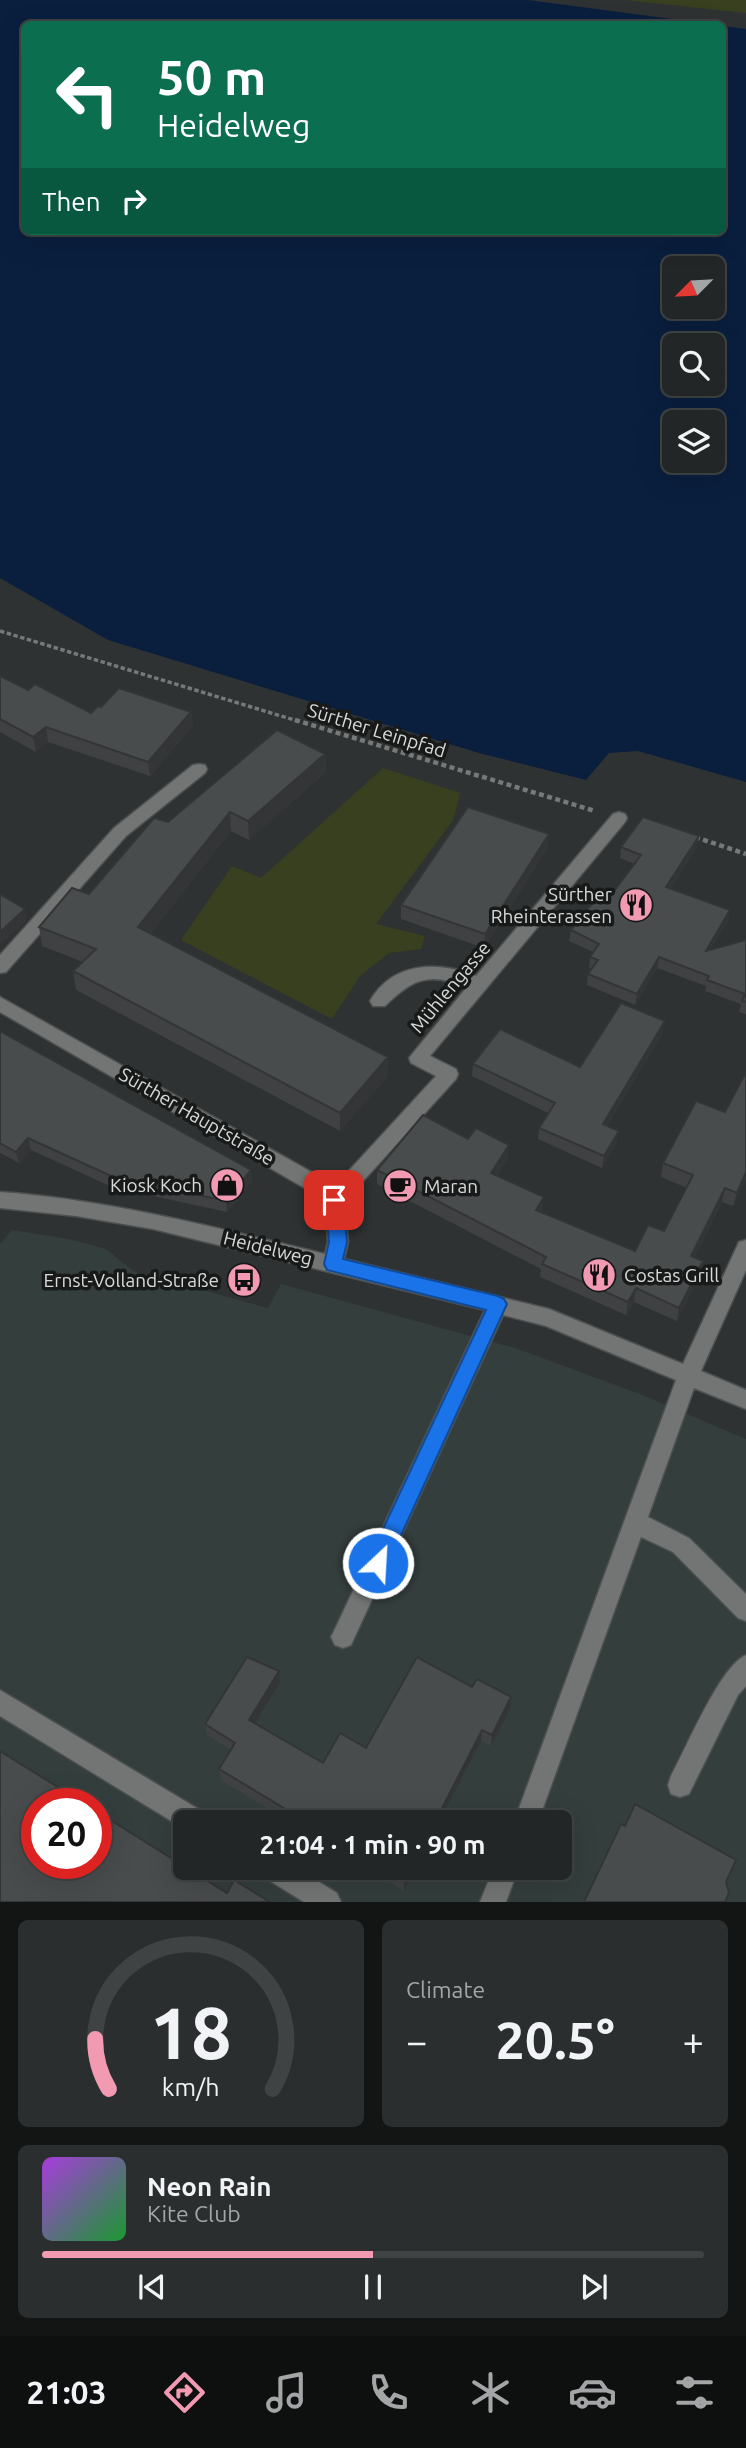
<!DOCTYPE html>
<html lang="en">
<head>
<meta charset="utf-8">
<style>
  :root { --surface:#232626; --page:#2b2e2e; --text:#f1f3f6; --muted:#a3a5a7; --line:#404343; --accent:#f19ab2 }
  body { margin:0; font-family:Ubuntu,sans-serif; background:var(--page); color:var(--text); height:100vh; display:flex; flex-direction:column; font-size:26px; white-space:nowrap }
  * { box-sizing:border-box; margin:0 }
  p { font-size:23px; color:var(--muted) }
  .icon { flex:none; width:38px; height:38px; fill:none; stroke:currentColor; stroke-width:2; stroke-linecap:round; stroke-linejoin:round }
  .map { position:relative; height:1902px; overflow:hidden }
  .details { display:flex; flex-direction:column; gap:18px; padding:18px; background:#131515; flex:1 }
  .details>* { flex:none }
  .guide { position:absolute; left:21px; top:21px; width:705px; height:214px; border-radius:10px; box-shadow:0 7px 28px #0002,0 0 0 2px var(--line); background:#0b6e4f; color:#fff; overflow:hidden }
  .needle { width:46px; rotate:246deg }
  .fabs { position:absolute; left:662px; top:256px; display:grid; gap:14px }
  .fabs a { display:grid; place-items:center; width:63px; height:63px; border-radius:10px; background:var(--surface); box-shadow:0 7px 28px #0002,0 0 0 2px var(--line); font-size:35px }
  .speed { position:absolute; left:21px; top:1788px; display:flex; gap:14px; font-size:35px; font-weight:700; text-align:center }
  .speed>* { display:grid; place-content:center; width:91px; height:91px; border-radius:50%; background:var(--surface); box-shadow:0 7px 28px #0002,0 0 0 2px var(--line); line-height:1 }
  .speed .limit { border:10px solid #d22; background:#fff; color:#111 }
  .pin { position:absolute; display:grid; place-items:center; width:60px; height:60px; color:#fff; margin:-30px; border-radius:14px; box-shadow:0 4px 10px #0006 }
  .me { position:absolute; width:77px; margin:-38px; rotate:25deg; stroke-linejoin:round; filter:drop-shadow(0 0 5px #0008) }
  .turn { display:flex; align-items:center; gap:24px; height:147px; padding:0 21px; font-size:32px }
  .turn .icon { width:91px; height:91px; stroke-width:2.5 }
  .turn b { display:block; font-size:49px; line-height:60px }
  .then { display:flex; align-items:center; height:66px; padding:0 21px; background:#0003; gap:14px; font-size:26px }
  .big { font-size:52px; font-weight:600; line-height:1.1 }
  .details .widget { flex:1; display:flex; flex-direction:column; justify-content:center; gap:10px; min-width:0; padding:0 24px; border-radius:10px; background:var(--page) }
  .details .dial { align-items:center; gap:0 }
  .dial svg { height:182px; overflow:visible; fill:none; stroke:var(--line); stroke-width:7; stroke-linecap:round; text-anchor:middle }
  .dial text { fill:var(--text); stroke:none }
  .song { display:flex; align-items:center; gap:21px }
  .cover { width:84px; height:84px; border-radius:10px; background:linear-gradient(135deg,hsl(280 70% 55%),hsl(130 70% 35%)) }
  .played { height:7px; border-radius:4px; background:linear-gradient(90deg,var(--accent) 50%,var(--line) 50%) }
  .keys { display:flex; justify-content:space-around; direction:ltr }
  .heat { display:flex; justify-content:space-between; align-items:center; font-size:38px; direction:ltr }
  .details .tiles { flex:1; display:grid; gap:18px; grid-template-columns:1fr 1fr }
  .widget:last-child { grid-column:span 2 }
  .trip { position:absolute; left:173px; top:1810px; width:399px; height:70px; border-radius:10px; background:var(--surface); box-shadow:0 7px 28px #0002,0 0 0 2px var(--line); font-weight:600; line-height:70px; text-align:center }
  .tabs { display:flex; height:112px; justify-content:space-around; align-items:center; background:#0e0f0f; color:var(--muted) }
  .tabs .icon { width:49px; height:49px }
  .tabs .on { color:var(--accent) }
  .tabs b { font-size:32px; color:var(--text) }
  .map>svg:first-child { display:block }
</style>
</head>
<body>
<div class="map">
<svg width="746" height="1902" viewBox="0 0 746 1902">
  <rect width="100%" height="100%" fill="#2f3232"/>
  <path fill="#343e3d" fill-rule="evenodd" d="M12,1230L69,1239L106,1249L133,1271L268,1308L281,1284L515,1348L640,1394L746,1439V1902H0V1244ZM37,1804H96V1864H37ZM186,1822H560V1867H186Z"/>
  <path fill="#39401f" d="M625,0H746V13Z
    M383,768L460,793L453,820L376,924L425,936L421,949L389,953L360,976L332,1019L181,940L232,866L261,878Z"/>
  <path fill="#0a1f3e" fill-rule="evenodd" d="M0,0H528L710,24H24V231H723V26L746,29V782L638,751L609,753L586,780L479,753L108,640L0,578ZM674,268H712V306H674ZM674,345H712V383H674ZM674,422H712V460H674Z"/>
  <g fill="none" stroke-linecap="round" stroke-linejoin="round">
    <g stroke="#4d5050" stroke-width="3">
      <path id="minor" d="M199,764L205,765L207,769L205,773L126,836L6,972L0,973V955L114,828L193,765Z
        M619,812L625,814L627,818L625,822L430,1056L456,1069L458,1074L456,1079L344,1202L348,1242L344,1259L549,1309L683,1364L739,1242L746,1240V1270L701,1371L746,1390V1409L694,1388L648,1517L689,1538L746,1594V1621L738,1618L673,1552L641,1537L538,1822H514L676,1380L546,1326L503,1315L351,1645L343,1648L335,1645L331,1637L335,1629L485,1310L153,1229L76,1216L0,1208V1192C111,1200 217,1228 325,1254L328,1242L325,1204L308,1190L0,1012V997L322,1178L333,1188L436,1076L411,1063L409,1058L467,987C430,972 413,978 385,1006H373L370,1001C393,961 439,961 476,976L613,814Z
        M746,1655V1686L738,1695L689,1794L680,1797L671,1794L668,1785L671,1776C686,1749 720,1666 746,1655Z
        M0,1690L205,1813L208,1822H186V1830L0,1716Z
        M259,1867H295L337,1893L341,1902H304L262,1876Z
        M494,1867H519L506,1902H480Z"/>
    </g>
    <path stroke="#777979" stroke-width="3.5" stroke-dasharray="4.5 2.5" stroke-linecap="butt" d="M0,631L301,722"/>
    <path stroke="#777979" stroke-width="4.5" stroke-dasharray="5 3.5" stroke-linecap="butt" d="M295,720L595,811
      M695,837L746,854"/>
    <use href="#minor" fill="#737474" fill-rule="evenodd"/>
  </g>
  <path fill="#3f4142" d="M0,676L28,690L91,713L101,707L191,712L193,726L150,776L48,742L36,752L0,732Z
    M325,754L326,772L249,840L231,831L150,934L388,1076L340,1131L76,990L73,971L83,962L42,946L39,927L89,894L168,822Z
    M621,847H697L671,889L730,910L728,921L711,949L746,940V1014L739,1012L741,1004L705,991L706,986L657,968L635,1005L587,985L588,974L592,969L589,968L590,957L593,952L569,941L571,930L608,899L635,864L620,858Z
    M548,848L484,948L401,919V905Z
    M0,1031L251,1170L252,1181L227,1212L112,1187L31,1150L19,1163L0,1153Z
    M663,1033L607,1126L617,1143L602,1168L538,1139L539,1128L548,1113L472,1076L473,1064L580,1067Z
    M746,1072V1179L733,1206L722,1202L694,1258L700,1275L677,1321L634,1302L626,1315L540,1277L541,1269L377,1184V1170L468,1139L508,1158L497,1176L542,1210L541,1212L635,1251L664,1231L687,1188L661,1177L663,1163L725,1112Z
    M279,1671L280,1682L255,1723L323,1763L366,1748L510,1709L491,1746L481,1741L439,1822H290L221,1780L219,1769L231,1750L207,1735L205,1724Z
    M365,1867H416L404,1891Z"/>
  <path fill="#333536" d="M191,712L193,726L150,776L148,762Z
    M46,727L48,742L36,752L33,737Z
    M325,754L326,772L249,840L248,821Z
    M230,812L231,831L140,946L138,927Z
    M549,834L548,848L484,948L485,934Z
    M699,836L697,847L665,898L666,887Z
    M25,909L27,921L0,945V932Z
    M730,910L728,921L704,962L706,951Z
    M659,957L657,968L635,1005L637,994Z
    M665,1021L663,1033L602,1136L603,1124Z
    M388,1057V1076L340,1131V1113Z
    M619,1131L617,1143L602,1168L604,1156Z
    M28,1138L31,1150L19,1163L16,1152Z
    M509,1145L508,1158L490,1187L491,1173Z
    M251,1170L252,1181L227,1212L226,1201Z
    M746,1172V1179L733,1206L737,1193Z
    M725,1188L722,1202L689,1270L691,1256Z
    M544,1197L542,1210L535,1223L536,1210Z
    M703,1261L700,1275L677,1321L679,1308Z
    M636,1288L634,1302L626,1315L628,1302Z
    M279,1671L280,1682L250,1731L249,1720Z
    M511,1697L510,1709L491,1746L492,1735Z
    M482,1730L481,1741L439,1822H435Z
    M411,1867H416L404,1891V1881Z"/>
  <path fill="#494c4d" stroke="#333536" stroke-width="2" d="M0,676L28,690L35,684L91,713L98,706L101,707L119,688L191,712L148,762L46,727L33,737L0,719Z
    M277,730L325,754L248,821L230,812L138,927L388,1057L340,1113L73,971L96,949L39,927L72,888L89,894L154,818L168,822Z
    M468,807L549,834L485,934L401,905Z
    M643,817L699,836L666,887L730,910L706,951L746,940V1002L742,1001L745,994L707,980L709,976L659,957L637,994L588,974L598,960L590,957L599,944L571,930L599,895L608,899L641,855L621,847Z
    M0,894L25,909L0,932Z
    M621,1003L665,1021L603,1124L619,1131L604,1156L539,1128L555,1103L473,1064L500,1029L580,1067Z
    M0,1031L251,1170L226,1201L111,1176L28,1138L16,1152L0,1143Z
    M746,1072V1172L737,1193L725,1188L691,1256L703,1261L679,1308L636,1288L628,1302L542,1264L546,1257L377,1170L423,1115L468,1139L476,1128L509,1145L491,1173L544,1197L536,1210L635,1251L648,1225L664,1231L693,1175L663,1163L696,1101L725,1112Z
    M247,1657L279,1671L249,1720L323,1763L340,1733L366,1748L417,1657L472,1687L477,1679L511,1697L492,1735L482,1730L435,1822H307L219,1769L235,1743L205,1724Z
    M0,1751L85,1804H37V1864H96V1811L227,1893L234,1880L270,1902H0Z
    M635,1804L736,1860L726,1882L729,1893L725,1902H584L621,1824L625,1826Z
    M382,1867H411L404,1881Z"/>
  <path fill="#1a73e8" stroke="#114b97" stroke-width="2" d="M334,1193L341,1195L343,1200L347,1242L343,1259L498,1296L504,1299L507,1304L385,1570L378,1573L370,1570L367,1563L486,1310L327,1270L324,1264L329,1242L325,1200L328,1195Z"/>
  <defs>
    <g id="restaurant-disc" transform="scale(1.75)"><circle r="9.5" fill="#f19ab2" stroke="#181919"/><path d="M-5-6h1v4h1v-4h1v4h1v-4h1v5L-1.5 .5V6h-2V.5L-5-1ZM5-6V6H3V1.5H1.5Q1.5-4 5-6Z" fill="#111"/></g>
    <g id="shop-disc" transform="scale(1.75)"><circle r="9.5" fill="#f19ab2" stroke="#181919"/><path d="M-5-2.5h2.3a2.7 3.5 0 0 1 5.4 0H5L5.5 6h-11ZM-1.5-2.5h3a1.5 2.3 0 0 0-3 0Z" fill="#111"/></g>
    <g id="cafe-disc" transform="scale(1.75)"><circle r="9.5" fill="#f19ab2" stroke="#181919"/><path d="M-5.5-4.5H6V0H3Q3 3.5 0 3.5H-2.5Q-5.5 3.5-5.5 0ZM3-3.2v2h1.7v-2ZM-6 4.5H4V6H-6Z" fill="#111"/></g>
    <g id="bus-disc" transform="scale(1.75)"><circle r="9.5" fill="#f19ab2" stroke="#181919"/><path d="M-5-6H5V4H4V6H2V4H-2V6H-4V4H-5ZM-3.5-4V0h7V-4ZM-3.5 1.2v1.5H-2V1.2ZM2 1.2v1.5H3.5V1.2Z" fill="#111"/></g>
  </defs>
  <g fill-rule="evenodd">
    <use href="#restaurant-disc" x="636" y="905"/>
    <use href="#shop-disc" x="227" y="1185"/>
    <use href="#cafe-disc" x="400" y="1186"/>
    <use href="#restaurant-disc" x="599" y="1275"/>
    <use href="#bus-disc" x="244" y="1280"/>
  </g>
  <g text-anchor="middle" stroke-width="7" stroke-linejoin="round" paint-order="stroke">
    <g font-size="19" fill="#d8dad9" stroke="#181919">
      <text transform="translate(377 730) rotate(17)" y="7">Sürther Leinpfad</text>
      <text transform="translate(450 987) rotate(-50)" y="7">Mühlengasse</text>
      <text transform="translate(197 1116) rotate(30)" y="7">Sürther Hauptstraße</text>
      <text transform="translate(268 1248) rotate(14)" y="7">Heidelweg</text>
    </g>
    <g font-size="19" fill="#d8dad9" stroke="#181919" text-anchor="end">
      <text x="612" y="901">Sürther<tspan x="612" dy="22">Rheinterassen</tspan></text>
      <text x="202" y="1192">Kiosk Koch</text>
      <text x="424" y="1193" text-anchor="start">Maran</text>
      <text x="624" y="1282" text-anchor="start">Costas Grill</text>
      <text x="219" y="1287">Ernst-Volland-Straße</text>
    </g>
  </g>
</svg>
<div class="fabs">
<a><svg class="needle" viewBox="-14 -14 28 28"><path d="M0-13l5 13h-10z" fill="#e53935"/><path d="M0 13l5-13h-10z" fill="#a3a5a7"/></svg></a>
<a><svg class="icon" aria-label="search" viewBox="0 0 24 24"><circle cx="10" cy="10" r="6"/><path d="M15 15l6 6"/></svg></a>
<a><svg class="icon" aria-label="layers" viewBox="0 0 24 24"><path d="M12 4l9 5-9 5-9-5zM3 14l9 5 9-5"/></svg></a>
</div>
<div class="speed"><div class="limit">20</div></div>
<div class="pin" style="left:334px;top:1200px;background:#d93025"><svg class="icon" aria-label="arrive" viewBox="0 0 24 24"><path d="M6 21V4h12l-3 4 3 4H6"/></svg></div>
<svg class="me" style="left:378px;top:1563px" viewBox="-20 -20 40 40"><circle r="17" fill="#1a73e8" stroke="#fff" stroke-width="3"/><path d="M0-11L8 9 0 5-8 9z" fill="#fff"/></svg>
<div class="trip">21:04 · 1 min · 90 m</div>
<div class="guide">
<div class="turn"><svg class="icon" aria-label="left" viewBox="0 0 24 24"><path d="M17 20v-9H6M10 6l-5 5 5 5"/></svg><div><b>50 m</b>Heidelweg</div></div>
<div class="then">Then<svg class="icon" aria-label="right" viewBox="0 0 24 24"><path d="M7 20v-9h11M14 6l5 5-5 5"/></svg></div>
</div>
</div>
<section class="details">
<div class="tiles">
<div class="widget dial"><svg viewBox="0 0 100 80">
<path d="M14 69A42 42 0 1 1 86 69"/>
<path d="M14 69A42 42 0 0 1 8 47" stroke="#f19ab2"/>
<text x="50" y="56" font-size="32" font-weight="700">18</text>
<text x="50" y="72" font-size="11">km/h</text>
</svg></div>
<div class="widget"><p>Climate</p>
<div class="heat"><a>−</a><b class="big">20.5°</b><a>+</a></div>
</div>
<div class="widget">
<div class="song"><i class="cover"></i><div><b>Neon Rain</b><p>Kite Club</p></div></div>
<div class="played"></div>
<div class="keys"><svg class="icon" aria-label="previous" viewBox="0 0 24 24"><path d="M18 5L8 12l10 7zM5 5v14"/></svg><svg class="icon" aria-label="pause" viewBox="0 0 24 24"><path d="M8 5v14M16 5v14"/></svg><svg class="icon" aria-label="next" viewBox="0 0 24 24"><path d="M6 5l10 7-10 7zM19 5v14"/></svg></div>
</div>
</div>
</section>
<nav class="tabs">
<b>21:03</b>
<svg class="icon on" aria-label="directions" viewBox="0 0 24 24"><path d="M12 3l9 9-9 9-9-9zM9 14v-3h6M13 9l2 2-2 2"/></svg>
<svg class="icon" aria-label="music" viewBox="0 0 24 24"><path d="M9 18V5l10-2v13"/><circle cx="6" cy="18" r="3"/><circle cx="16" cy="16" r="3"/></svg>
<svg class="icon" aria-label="phone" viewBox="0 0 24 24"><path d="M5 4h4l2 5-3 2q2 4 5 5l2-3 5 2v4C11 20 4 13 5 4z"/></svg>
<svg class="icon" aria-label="climate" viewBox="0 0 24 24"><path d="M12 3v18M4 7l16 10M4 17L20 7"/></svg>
<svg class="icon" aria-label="car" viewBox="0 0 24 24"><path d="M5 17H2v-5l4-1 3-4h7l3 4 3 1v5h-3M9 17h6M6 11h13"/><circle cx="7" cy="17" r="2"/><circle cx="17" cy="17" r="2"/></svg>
<svg class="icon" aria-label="filters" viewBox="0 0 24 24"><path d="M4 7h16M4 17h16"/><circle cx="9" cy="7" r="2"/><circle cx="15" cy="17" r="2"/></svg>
</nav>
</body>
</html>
